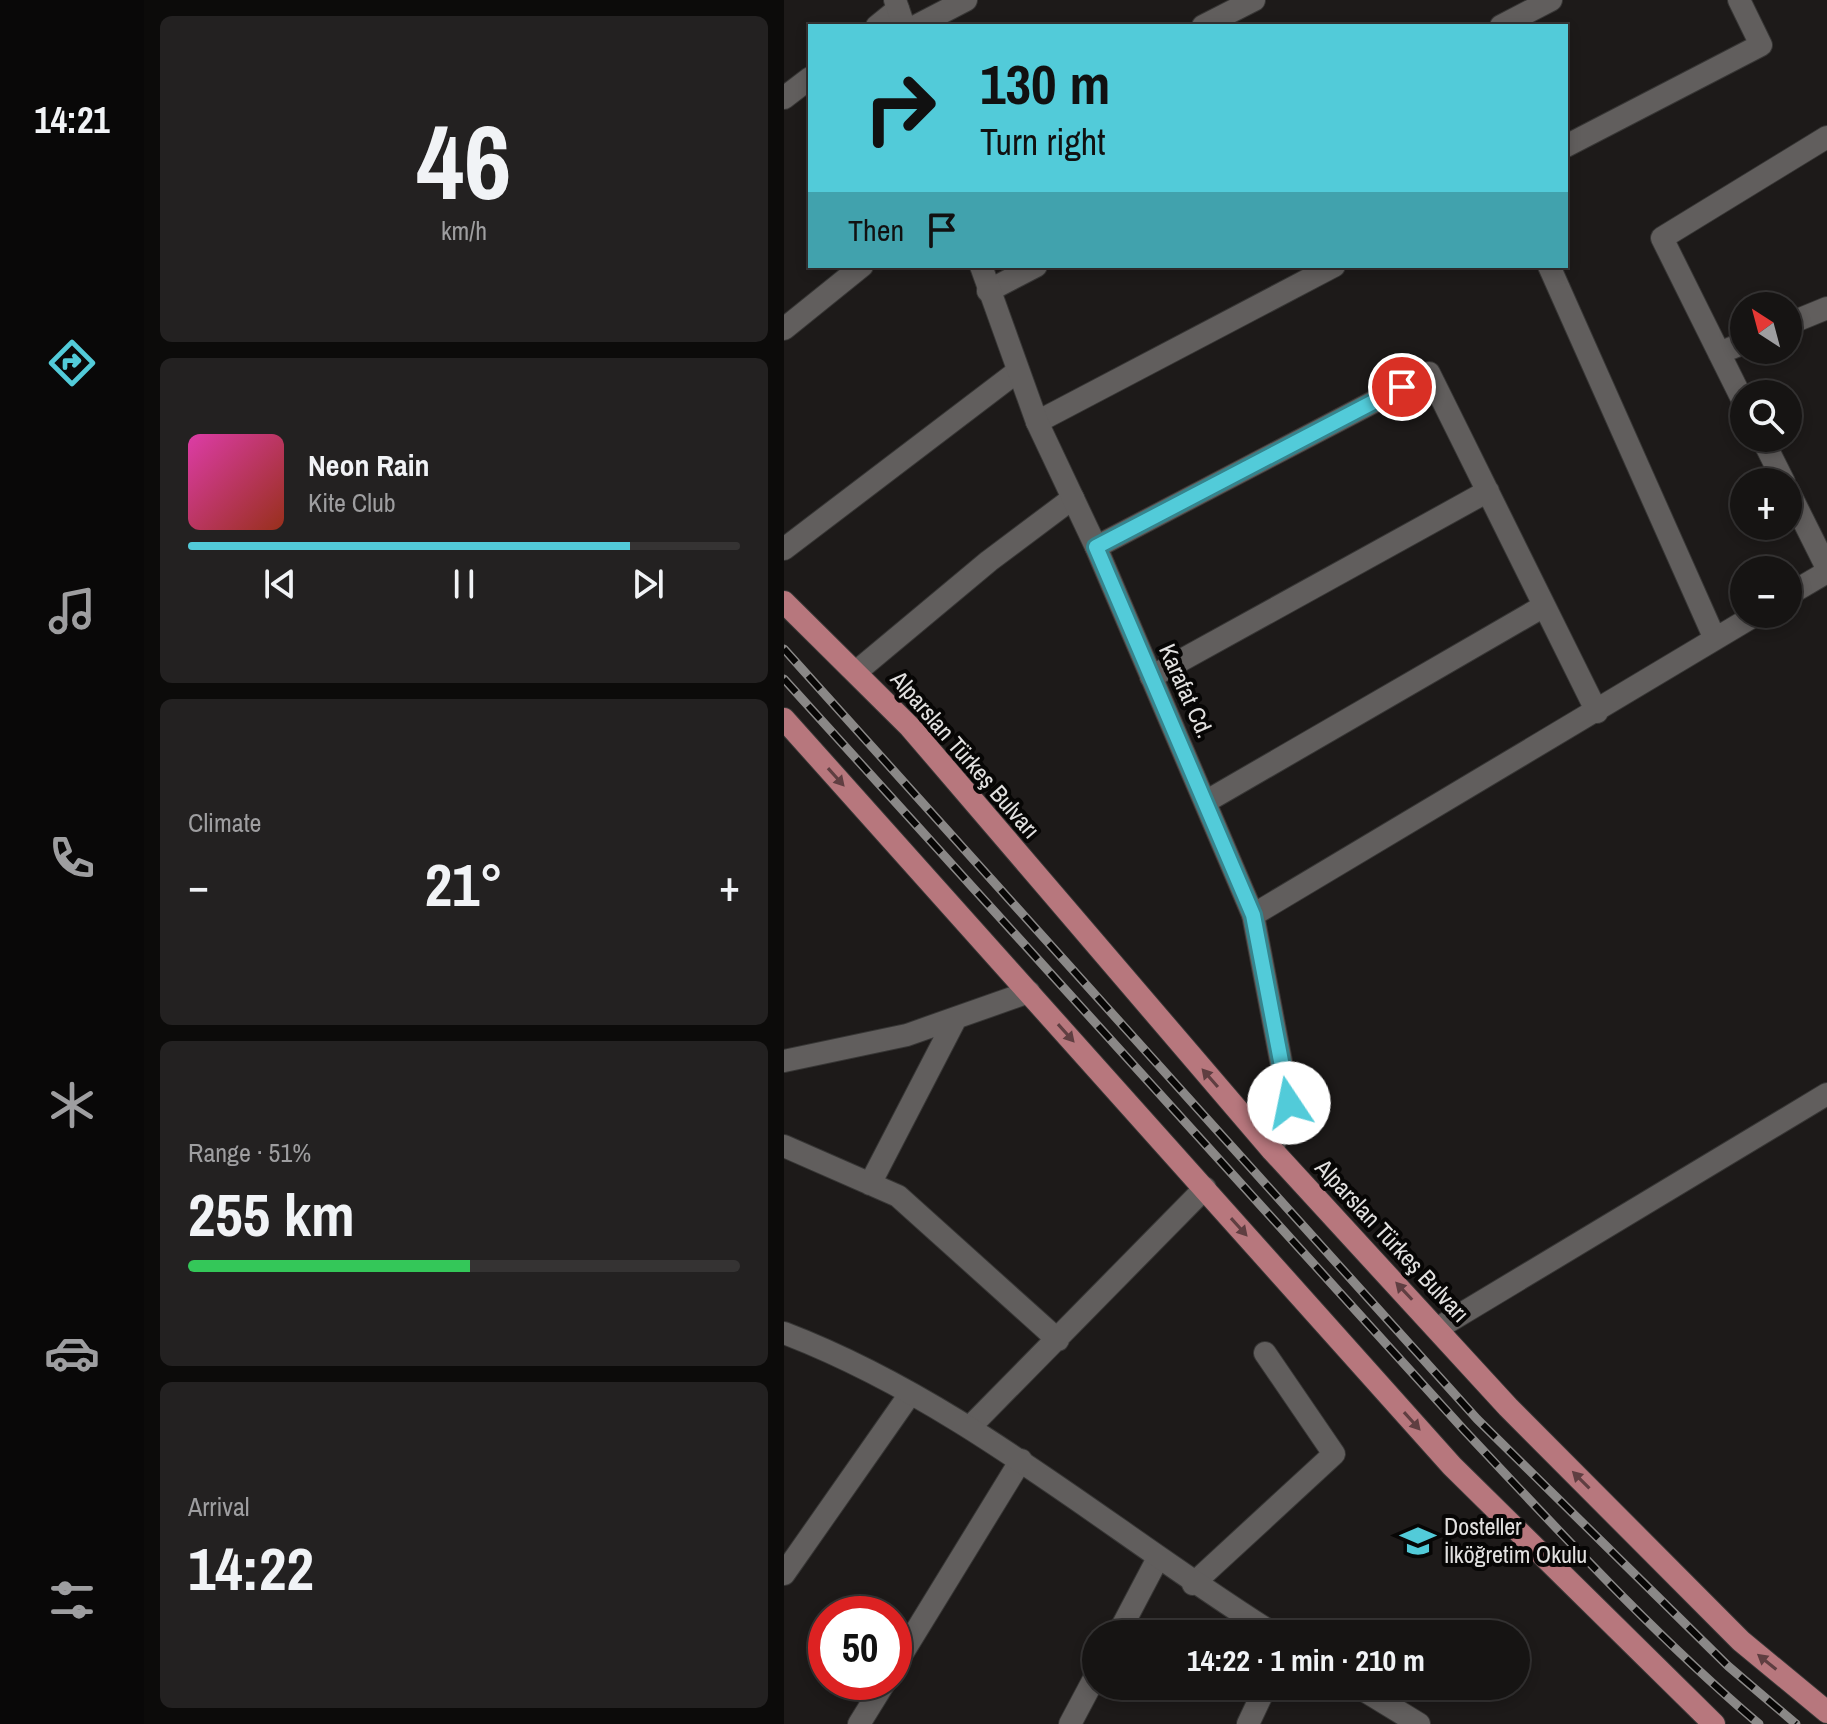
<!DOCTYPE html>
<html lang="en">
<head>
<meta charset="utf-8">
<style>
  :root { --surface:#161413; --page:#232121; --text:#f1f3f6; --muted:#9e9ea0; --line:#353333; --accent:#52cbd9 }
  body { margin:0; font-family:"Archivo Narrow",sans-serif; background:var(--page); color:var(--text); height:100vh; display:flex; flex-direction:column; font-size:30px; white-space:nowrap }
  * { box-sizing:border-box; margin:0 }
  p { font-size:26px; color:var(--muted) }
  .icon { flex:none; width:44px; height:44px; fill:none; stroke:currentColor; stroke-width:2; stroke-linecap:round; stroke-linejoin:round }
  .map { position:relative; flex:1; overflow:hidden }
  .panel { display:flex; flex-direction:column; gap:16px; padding:16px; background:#0c0b0a; width:640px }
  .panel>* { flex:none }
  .top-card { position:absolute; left:24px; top:24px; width:760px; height:244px; border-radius:0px; box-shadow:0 4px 12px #0003,0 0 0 2px var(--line); background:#52cbd9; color:#111; overflow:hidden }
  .needle { width:52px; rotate:324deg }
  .buttons { position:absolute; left:946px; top:292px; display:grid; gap:16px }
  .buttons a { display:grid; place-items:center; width:72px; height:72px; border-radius:50%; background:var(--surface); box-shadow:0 4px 12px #0003,0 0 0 2px var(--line); font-size:40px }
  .speed { position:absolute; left:24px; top:1596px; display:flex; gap:16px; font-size:40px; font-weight:700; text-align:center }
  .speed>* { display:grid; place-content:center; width:104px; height:104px; border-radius:50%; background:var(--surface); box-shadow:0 4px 12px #0003,0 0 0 2px var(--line); line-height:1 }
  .speed .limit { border:12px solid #d22; background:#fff; color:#111 }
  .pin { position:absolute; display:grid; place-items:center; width:68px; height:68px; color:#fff; margin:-34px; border:4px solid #fff; border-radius:50%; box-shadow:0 2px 8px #0007 }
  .me { position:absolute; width:88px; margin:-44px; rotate:349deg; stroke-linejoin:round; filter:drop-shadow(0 0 6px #0008) }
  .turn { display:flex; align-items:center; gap:28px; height:168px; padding:0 40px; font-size:36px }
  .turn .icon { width:104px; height:104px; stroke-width:2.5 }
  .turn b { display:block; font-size:56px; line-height:68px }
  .then { display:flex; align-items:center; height:76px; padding:0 40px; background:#0003; gap:16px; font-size:30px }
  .big { font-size:60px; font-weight:800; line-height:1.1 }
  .panel .card { flex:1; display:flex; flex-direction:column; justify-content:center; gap:12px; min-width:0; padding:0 28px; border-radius:12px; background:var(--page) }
  .panel .dial { align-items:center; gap:0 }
  .dial b { font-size:104px; line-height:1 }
  .song { display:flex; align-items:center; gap:24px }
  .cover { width:96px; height:96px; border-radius:12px; background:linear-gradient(135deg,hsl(320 70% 55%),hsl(10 70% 35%)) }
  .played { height:8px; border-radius:4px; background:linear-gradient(90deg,var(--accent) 80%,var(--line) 80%) }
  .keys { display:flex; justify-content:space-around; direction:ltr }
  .heat { display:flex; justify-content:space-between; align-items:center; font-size:44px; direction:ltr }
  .charge { height:12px; border-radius:6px; background:linear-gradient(90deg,#34c759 51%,var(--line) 0) }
  .trip { position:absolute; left:298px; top:1620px; width:448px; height:80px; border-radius:40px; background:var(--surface); box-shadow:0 4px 12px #0003,0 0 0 2px var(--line); font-weight:800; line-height:80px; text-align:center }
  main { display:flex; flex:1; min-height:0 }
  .menu { display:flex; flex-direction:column; width:144px; justify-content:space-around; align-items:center; background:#090808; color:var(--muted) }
  .menu .icon { width:56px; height:56px }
  .menu .current { color:var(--accent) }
  .menu b { font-size:36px; color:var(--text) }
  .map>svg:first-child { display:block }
</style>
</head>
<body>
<main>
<nav class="menu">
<b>14:21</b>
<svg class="icon current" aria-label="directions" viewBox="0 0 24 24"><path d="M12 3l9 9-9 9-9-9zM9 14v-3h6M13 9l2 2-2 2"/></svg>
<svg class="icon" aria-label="music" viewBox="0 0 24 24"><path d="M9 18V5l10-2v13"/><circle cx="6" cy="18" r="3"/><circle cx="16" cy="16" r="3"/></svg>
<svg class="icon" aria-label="phone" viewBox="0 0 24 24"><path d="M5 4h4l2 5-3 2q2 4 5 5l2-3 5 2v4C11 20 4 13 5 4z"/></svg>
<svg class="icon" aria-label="climate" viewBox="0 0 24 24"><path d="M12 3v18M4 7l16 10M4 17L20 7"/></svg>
<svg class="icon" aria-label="car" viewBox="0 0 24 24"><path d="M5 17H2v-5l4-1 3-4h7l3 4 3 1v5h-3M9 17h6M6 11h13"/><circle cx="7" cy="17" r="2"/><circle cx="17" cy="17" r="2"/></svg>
<svg class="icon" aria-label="filters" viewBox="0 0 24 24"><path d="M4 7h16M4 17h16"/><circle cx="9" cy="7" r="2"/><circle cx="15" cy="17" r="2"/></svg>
</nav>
<section class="panel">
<div class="card dial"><b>46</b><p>km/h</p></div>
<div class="card">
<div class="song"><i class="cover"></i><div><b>Neon Rain</b><p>Kite Club</p></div></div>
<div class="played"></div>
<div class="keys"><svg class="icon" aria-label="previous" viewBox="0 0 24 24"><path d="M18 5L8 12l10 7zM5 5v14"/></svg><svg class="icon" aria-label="pause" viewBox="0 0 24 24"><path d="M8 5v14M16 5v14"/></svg><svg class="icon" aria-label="next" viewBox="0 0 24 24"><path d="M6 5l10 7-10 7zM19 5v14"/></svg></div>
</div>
<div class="card"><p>Climate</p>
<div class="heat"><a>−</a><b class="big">21°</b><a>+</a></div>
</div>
<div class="card"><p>Range · 51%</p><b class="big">255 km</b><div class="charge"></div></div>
<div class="card"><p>Arrival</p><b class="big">14:22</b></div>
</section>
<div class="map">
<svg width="1043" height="1724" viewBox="0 0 1043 1724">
  <rect width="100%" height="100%" fill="#1d1a19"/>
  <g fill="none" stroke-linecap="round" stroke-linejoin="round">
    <g stroke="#373635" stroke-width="24">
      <path id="minor" d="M93,26L114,9
        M132,26L182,0
        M419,26L470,0
        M717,26L767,0
        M0,98L26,78
        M782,146L977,45L955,0
        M765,266L931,639
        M204,291L252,266
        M1004,324L1043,308
        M0,329L78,266
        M935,353L960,343
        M960,403L878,238L1043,137
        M253,422L550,266
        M978,438L1000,482
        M1004,490L1043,568
        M312,547L645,373L813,712
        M0,549L234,371
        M1004,595L1043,572
        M72,672L205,561L289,498
        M367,677L704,491
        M423,801L760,606
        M469,915L973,614
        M0,1061L123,1035L245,992
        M0,1146L114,1196L274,1340
        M86,1184L172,1018
        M654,1328L1043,1094
        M186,1427L421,1188
        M0,1574L126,1394
        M409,1584L550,1454L481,1353
        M334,1634L374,1558
        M110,1667L237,1460
        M75,1724L101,1682
        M286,1724L312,1675
        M464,1724L482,1686"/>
    </g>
    <g stroke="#373635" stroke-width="24">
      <path id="secondary" d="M111,0L120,26
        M197,266L253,422L312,547L469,915L505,1103L488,1150
        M0,1333C180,1402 327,1532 490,1634
        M573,1686L635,1724"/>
    </g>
    <g stroke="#373635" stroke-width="24">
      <path id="primary" d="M0,602L126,727L488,1150L724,1407L957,1641L1043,1712
        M0,719L668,1466L930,1724"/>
    </g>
    <use href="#minor" stroke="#615e5d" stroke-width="22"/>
    <use href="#secondary" stroke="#615e5d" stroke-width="22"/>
    <use href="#primary" stroke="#b7777d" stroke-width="22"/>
    <g stroke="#8a8887" stroke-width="9">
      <path id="rail" d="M0,649L693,1419L944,1666L1012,1724
        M0,679L680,1430C775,1531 869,1634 975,1724"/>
    </g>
    <use href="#rail" stroke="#070605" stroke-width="6" stroke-dasharray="18" stroke-linecap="butt"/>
  </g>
  <defs><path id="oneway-solid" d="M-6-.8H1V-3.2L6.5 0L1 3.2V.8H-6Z" transform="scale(2)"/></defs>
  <g fill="#5f3e41">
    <use href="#oneway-solid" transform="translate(52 777) rotate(48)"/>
    <use href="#oneway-solid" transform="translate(282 1033) rotate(48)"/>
    <use href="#oneway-solid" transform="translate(426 1078) rotate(-131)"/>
    <use href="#oneway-solid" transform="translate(455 1227) rotate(48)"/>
    <use href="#oneway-solid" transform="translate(620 1291) rotate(-133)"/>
    <use href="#oneway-solid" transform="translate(628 1421) rotate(48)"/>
    <use href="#oneway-solid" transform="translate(797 1480) rotate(-135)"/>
    <use href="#oneway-solid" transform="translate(983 1662) rotate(-141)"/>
  </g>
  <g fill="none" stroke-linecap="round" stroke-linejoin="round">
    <g stroke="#35848d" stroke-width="20">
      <path id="route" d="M505,1103L469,915L312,547L618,387"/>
    </g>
    <use href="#route" stroke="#52cbd9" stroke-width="14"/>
  </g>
  <defs>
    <g id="school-bare" transform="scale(2.76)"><path d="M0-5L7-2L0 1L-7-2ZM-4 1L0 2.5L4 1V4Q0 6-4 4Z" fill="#52cbd9" stroke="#070605" stroke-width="2.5" paint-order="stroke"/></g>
  </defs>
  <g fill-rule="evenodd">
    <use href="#school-bare" x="634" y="1541"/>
  </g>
  <g text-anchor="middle" stroke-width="8" stroke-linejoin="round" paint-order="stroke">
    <g font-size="24" fill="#e2e1e0" stroke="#070605">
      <text transform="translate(402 691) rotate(66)" y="8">Karafat Cd.</text>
      <text transform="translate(181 755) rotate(49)" y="8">Alparslan Türkeş Bulvarı</text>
      <text transform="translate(608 1241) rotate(47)" y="8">Alparslan Türkeş Bulvarı</text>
    </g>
    <g font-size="24" fill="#e2e1e0" stroke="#070605" text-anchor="start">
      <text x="660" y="1535">Dosteller<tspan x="660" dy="28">İlköğretim Okulu</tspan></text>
    </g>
  </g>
</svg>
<div class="buttons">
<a><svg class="needle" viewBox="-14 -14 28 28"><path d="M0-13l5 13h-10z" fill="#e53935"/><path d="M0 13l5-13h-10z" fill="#9e9ea0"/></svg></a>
<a><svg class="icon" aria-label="search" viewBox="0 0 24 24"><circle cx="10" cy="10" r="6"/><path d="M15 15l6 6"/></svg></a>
<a>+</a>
<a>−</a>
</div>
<div class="speed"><div class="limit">50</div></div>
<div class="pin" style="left:618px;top:387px;background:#d93025"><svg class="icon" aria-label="arrive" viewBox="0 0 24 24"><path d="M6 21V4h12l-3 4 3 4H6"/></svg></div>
<svg class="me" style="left:505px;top:1103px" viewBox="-20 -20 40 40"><circle r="19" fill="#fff"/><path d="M0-13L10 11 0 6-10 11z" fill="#52cbd9"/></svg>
<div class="trip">14:22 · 1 min · 210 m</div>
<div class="top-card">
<div class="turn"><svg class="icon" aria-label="right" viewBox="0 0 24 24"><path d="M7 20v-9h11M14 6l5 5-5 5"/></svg><div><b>130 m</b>Turn right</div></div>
<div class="then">Then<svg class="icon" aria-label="arrive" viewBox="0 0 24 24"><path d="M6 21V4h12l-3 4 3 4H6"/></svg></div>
</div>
</div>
</main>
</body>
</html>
